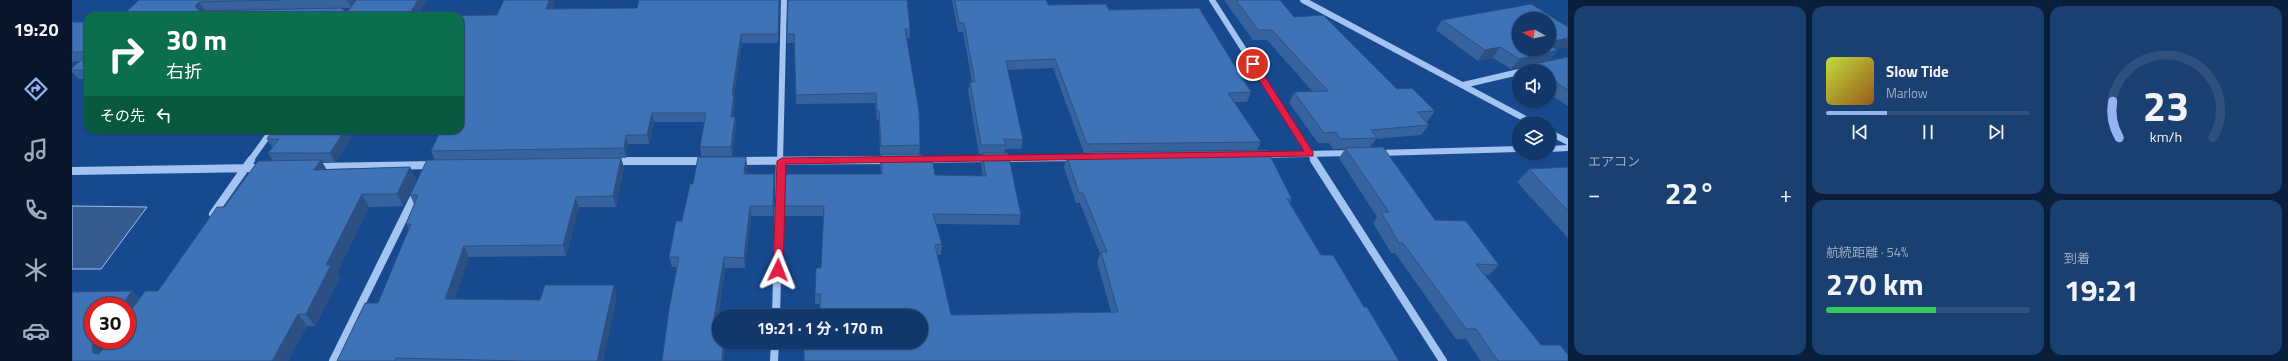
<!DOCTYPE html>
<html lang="ja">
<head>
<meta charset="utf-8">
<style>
  :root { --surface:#11376b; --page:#1a3f71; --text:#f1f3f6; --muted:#9cacc1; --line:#30517e; --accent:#95b2f1 }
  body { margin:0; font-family:"Titillium Web","Noto Sans JP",sans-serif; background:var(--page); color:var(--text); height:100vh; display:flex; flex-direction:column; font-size:15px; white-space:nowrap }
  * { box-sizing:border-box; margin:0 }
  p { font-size:13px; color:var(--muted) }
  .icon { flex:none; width:22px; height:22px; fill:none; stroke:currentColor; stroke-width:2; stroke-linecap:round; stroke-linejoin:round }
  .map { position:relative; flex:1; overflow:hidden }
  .drawer { display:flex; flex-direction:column; gap:6px; padding:6px; background:#091e3b; width:720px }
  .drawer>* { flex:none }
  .banner { position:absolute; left:12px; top:12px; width:380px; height:122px; border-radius:12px; box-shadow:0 1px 3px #0004,0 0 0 1px var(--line); background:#0b6e4f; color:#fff; overflow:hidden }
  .needle { width:26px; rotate:278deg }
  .controls { position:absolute; left:1440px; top:12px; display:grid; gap:8px }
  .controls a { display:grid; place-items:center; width:44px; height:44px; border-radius:50%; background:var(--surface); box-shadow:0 1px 3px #0004,0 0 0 1px var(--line); font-size:20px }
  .speed { position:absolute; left:12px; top:297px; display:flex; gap:8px; font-size:20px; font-weight:700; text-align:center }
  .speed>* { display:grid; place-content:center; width:52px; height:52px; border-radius:50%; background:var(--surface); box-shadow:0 1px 3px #0004,0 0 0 1px var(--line); line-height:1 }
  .speed .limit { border:6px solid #d22; background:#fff; color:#111 }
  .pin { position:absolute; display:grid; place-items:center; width:34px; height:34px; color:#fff; margin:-17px; border:2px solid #fff; border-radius:50%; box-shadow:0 1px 4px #0007 }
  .me { position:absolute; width:44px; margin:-22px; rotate:2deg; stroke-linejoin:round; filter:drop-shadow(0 0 3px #0008) }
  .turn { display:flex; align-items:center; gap:14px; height:84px; padding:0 16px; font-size:18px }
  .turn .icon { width:52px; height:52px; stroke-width:2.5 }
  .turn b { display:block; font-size:28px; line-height:34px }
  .then { display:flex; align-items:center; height:38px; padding:0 16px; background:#0003; gap:8px; font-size:15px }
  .big { font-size:30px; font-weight:700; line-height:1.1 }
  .drawer .card { flex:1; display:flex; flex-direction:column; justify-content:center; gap:6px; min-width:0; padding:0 14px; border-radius:12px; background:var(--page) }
  .drawer .dial { align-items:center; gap:0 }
  .dial svg { height:104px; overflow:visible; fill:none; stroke:var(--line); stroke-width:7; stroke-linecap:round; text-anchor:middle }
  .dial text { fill:var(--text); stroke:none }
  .song { display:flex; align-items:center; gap:12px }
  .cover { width:48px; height:48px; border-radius:6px; background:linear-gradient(135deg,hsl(70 70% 55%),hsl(30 70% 35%)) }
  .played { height:4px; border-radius:2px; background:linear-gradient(90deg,var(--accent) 30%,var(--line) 30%) }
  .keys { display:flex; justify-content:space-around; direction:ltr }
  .heat { display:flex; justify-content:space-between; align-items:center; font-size:22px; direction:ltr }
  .charge { height:6px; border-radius:3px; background:linear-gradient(90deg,#34c759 54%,var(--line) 0) }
  .drawer .tiles { flex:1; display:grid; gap:6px; grid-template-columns:repeat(3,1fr) }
  .card:first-child { grid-row:span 2 }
  .trip { position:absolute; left:640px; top:309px; width:216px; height:40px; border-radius:20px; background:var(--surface); box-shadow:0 1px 3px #0004,0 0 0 1px var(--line); font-weight:700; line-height:40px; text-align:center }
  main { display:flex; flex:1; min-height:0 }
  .tab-bar { display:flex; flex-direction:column; width:72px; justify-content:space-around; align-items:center; background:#07162b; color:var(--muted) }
  .tab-bar .icon { width:28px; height:28px }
  .tab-bar .on { color:var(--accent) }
  .tab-bar b { font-size:18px; color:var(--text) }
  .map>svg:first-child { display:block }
</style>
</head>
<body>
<main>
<nav class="tab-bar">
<b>19:20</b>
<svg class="icon on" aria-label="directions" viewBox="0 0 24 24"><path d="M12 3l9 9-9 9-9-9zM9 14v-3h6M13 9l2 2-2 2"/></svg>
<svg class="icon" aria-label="music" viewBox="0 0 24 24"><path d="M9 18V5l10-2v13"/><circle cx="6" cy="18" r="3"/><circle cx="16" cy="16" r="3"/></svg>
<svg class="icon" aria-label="phone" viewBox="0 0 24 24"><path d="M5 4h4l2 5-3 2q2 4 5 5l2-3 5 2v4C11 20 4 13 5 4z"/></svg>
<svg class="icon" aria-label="climate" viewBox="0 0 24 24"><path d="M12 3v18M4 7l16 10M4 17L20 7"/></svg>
<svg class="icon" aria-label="car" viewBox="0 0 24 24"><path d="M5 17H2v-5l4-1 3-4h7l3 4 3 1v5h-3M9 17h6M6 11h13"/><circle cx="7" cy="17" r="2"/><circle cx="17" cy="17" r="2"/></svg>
</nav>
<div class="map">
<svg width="1496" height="361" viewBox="0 0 1496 361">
  <rect width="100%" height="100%" fill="#17498f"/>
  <path fill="#355a8e" stroke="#96bff2" d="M0,206L75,207L29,269H0Z"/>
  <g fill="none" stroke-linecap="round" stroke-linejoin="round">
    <path stroke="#a3c4f0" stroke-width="6" d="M1140,0L1243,161
      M1231,0L1461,123
      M1391,85L1447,72
      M1477,132L1496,142
      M1477,149L1496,148
      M1306,153L1447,149
      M1188,155L1280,153
      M928,159L1004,158
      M840,160L918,159
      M178,161L200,130
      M698,161L818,160
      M708,161L712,0"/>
    <path stroke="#a3c4f0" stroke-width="8" d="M840,160H856
      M1242,160L1371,361
      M542,161H634
      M666,161L818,160
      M244,167L362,165
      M0,171L190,168
      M141,214L179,160
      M704,316L708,160
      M261,361L344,193
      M702,361L703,342"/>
  </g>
  <path fill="#36639e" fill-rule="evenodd" d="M67,0H355L345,16L425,15L432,0H483L480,9L565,8L567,0H708L706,43H670L662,95L663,104L661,117H663L664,127L660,156H629L628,147L632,122H582L577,144H556L554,158H549L552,168L544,207H507L494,256L397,257L382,299L468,300L545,295L531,361H265L306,303L337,229L334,224L342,204L338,195L363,160L359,151L388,130V16H50ZM269,8H279L277,10L274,12Z
    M880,0H974L976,5L1037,10L1179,92L1175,102H1162L1189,142L1185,150L1220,199L1218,203L1249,255L1292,307L745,344L749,304H743V294L749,268L752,216H712L711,206L809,174L808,164L809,155H808L807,120H805L803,103L724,104L722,43H715V34L838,29V38H835L848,145L847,154L850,162L863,175L911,176L909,163L910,154H907L896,91L898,82H900L891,32H886ZM981,68L1012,153H1018L1017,157H995L992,167L1004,203H1008L1028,254L1025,262L1039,312L879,315L865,255H869L870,244L864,224L947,225L949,215L932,153L933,149H949L951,140L935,70Z
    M1152,0H1208L1222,17L1325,89L1363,111L1355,122H1354L1357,125L1349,135L1304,139L1298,147L1363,220L1427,265L1417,275H1413L1469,345L1496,361H1409L1394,339H1384L1323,253H1319L1301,223L1305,217L1267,158L1273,149H1261L1257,143H1246L1217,103L1222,92H1241L1195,40H1181Z
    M1370,20L1496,47L1484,49L1486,50L1477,61L1439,69L1421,58L1406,61L1364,30Z
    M0,22H16V79H6L0,72V68L8,61L0,62Z
    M1496,57V106L1477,94V71H1453L1457,65Z
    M284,130L263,162H250L254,169L338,167L344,180L331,206L297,207L265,273L268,277L243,326H235L216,361H0L60,291L67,299L86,291L152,207L201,161L196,153L200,147L195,139Z
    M674,157L675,168V174L702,184L701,216H679L673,268H653L645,324L647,342H653L652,361H590L605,267H600L597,257L610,221Z
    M1496,167V238L1445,182L1457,169Z"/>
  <path fill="#2c5081" d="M275,0H285L279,8Z
    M346,0H355L345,16H336Z
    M477,0H483L476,18L474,9Z
    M707,0H708L706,43V34Z
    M127,2L133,10L129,15L123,6Z
    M669,34L670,43L662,95L663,104L660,127L659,117L660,95Z
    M1496,38V47L1465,53L1477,49V42Z
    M1428,47L1421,58L1406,61L1413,50Z
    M1486,50L1477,61L1439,69L1447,59Z
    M580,113L582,122L577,144L575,135Z
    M663,117L664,127L660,156L659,147Z
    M273,130H284L263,162L258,153Z
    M554,135L556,144L554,158L552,148Z
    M674,157L675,168L673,185L672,174Z
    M549,158L552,168L544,207L541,196Z
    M249,160L256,172L242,170Z
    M338,167L344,180L331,206L325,194Z
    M702,174V184L701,216V206Z
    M290,194L297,207L265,273L268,277L243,326L234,314L254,265Z
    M504,197L507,207L494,256L491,245Z
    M678,206L679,216L673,268L672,258Z
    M392,246L397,257L379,309L373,299Z
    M652,257L653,268L643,334L641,324Z
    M542,285L545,295L531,361H525Z
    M60,291L72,304L55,328V306H49Z
    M226,314L235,326L216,361H200Z
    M25,340H46L34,358L21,353L20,346Z
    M651,342H653L652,361H650Z"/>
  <path fill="#3f73b8" stroke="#2c5081" d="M67,0H208L127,2L123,6L127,11L269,8L274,12L277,10L284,0H346L336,16H50Z
    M432,0H477L474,9L565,8L567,0H707L706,34H669L660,95H662L659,117H663L659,147H628L634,113H580L575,135H554L552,148L359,151L369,130H388V16H342L425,15Z
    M716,0H835L838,29H833L847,111L848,145L809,146L807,111H805L804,93L724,95L722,34H715Z
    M883,0H974L976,5L1034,4L1037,10L1127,8L1179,92L1156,93L1189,142L1015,144L983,59L934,61L951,140L932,139L934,145H909L898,82H903L892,23H887Z
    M1164,0H1208L1222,17L1251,15L1325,89L1340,88L1363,111L1345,112L1357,125L1299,130L1305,138L1268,139L1264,132L1252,133L1222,92L1256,91L1200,30H1186Z
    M1459,4L1496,27V38L1477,42V19H1447V49H1477V45L1486,50L1447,59L1428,47L1413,50L1370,20Z
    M0,22H16V52H0Z
    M16,54V70H0V68Z
    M1496,57V90L1477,78V71H1466L1457,65Z
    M201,130H273L258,153H196L207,139H195Z
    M1311,147L1363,220L1394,221L1427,265L1404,264L1469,345H1488L1496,355V361H1426L1404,329H1394L1331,243H1327L1309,212H1317L1273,148Z
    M1195,150L1220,199H1215L1249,255H1261L1292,307H1295L1327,361H732V344H745V342H849V316H747L749,294H743L744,268H749L752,206H711L712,174H810L809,154H849L850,162H861L863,175L914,176L910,153H936L949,215L861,214L870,244L863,245L879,315L1046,312L1029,252H1035L1011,193H1007L995,157H1020L1019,152Z
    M626,157H674L672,174H702L701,206H678L672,258L652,257L641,324H647V342H651L650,361H590L597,309L607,257H597L604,221H610L618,184H621Z
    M549,158L541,196L504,197L491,245L392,246L373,299L468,300L473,285H542L525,361H451L324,358L323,361H265L293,303H306L339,224H334L346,195H338L355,160Z
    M249,160L242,170L338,167L325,194H290L254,265H259L234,314H226L200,361H0V292L60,291L49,306H21V340H25L20,346L21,353L27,354L37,340H55V316L73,291H86L145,207H152L186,161Z
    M1496,167V211L1457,169Z"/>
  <path fill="#e11d48" stroke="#92132f" d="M1178,63L1185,64L1241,152V156L714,164L711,270L706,273L701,270L705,161L710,158L1232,151L1177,64Z"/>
</svg>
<div class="controls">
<a><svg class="needle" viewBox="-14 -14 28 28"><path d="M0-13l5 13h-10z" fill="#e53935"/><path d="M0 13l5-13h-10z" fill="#9cacc1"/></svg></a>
<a><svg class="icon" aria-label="sound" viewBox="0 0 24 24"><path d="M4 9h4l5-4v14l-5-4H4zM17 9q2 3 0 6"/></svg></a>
<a><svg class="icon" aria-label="layers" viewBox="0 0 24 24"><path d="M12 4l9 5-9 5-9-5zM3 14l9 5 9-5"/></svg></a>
</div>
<div class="speed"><div class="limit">30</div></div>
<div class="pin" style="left:1181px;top:64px;background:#d93025"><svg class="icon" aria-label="arrive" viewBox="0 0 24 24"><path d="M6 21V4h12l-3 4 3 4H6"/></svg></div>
<svg class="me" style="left:706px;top:270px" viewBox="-20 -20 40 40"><path d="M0-17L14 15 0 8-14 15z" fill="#e11d48" stroke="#fff" stroke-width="4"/></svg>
<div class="trip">19:21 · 1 分 · 170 m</div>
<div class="banner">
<div class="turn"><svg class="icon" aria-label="right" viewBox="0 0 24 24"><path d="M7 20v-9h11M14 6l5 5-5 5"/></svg><div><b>30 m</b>右折</div></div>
<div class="then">その先<svg class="icon" aria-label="left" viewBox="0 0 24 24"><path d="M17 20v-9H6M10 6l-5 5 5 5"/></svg></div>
</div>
</div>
<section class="drawer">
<div class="tiles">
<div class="card"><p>エアコン</p>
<div class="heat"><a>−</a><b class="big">22°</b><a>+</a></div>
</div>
<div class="card">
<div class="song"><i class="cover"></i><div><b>Slow Tide</b><p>Marlow</p></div></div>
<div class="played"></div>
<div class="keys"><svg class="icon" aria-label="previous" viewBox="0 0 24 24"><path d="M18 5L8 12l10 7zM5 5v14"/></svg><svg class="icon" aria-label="pause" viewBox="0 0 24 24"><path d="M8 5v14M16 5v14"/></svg><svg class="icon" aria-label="next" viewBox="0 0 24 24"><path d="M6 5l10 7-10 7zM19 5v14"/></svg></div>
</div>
<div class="card dial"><svg viewBox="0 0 100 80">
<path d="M14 69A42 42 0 1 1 86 69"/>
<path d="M14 69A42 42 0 0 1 9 41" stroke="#95b2f1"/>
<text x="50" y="56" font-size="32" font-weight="700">23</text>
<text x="50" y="72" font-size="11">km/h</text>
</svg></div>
<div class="card"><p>航続距離 · 54%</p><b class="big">270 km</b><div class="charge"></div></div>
<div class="card"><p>到着</p><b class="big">19:21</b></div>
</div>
</section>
</main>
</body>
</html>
